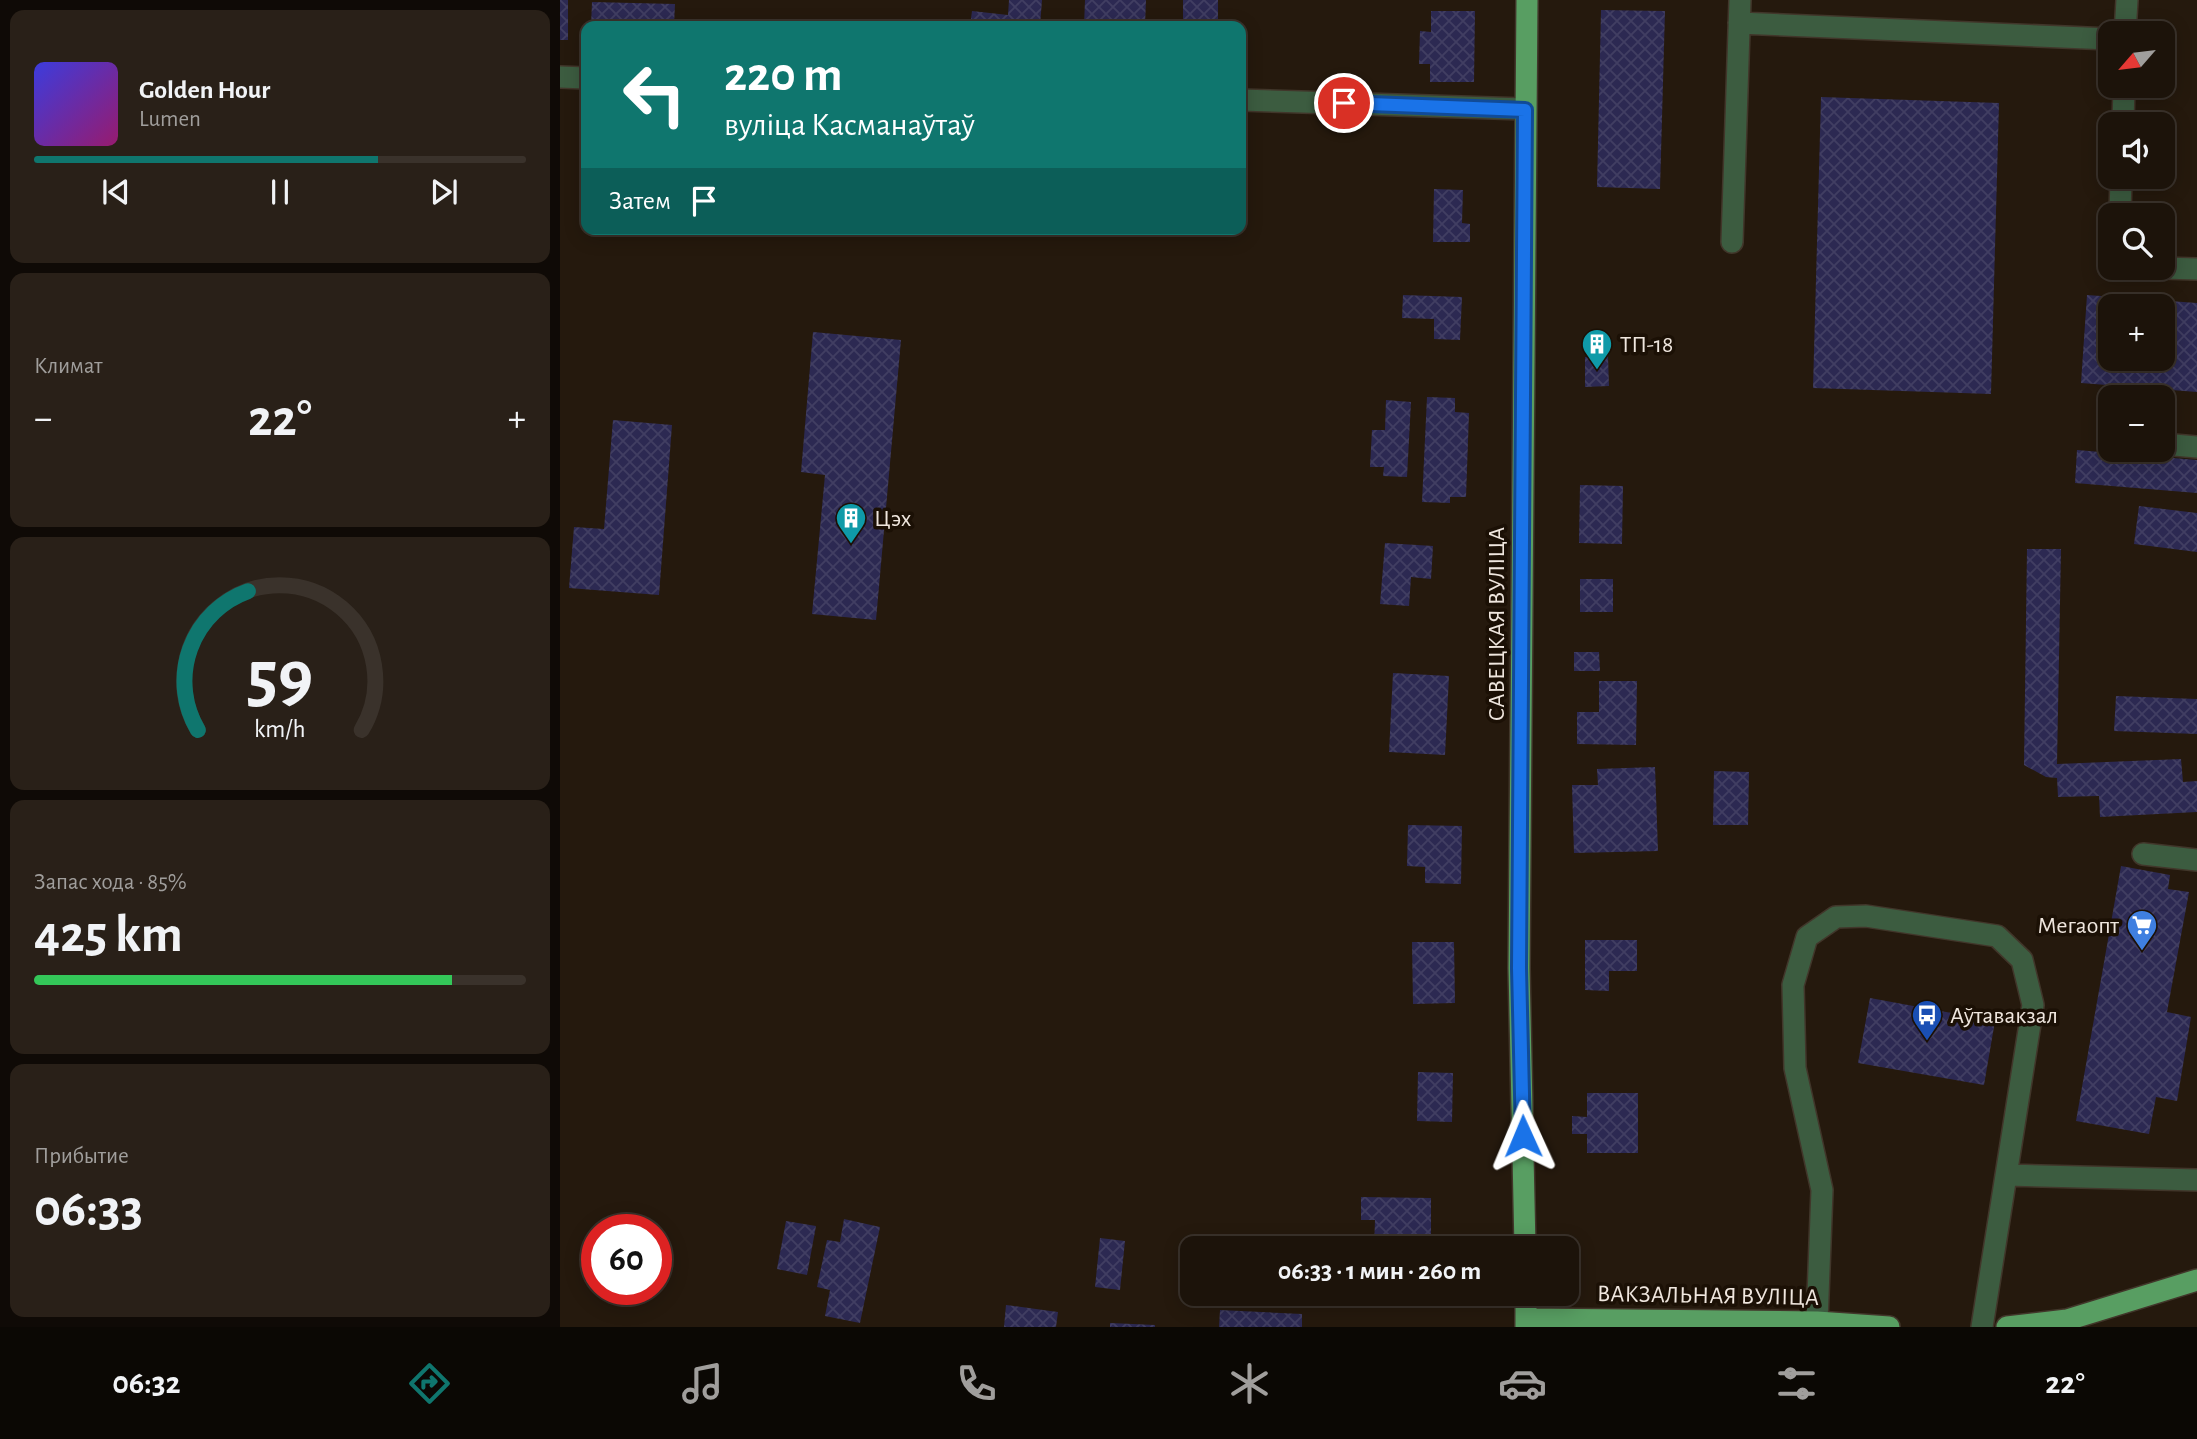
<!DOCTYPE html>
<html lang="ru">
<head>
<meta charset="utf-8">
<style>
  :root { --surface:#1c130a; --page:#292018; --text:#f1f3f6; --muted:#a09e9c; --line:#3a322b; --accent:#0f766e }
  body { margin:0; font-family:"Alegreya Sans",sans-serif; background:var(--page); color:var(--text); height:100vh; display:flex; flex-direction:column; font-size:26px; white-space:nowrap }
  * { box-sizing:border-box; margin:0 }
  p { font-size:23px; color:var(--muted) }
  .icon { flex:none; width:38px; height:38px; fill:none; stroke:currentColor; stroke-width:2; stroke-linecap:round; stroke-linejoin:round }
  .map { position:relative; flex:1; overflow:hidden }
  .side { display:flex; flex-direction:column; gap:10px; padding:10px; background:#0f0a06; width:560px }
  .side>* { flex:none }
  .guide { position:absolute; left:21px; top:21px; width:665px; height:214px; border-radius:14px; box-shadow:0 4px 18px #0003,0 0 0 2px var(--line); background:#0f766e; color:#fff; overflow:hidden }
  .needle { width:46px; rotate:242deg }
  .buttons { position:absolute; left:1538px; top:21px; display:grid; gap:14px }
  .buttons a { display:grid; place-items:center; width:77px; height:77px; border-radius:14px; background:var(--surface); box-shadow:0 4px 18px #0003,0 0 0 2px var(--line); font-size:35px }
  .speed { position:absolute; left:21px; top:1214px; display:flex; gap:14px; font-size:35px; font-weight:700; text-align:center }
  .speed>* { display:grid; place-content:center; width:91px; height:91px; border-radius:50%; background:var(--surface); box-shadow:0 4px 18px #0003,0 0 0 2px var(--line); line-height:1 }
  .speed .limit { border:10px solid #d22; background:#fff; color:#111 }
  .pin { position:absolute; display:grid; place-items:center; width:60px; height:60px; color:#fff; margin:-30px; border:4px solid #fff; border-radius:50%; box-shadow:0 2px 7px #0007 }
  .me { position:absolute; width:77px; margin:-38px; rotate:359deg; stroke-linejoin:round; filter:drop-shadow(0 0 5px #0008) }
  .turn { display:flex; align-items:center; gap:24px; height:147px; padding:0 28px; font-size:32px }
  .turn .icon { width:91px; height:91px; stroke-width:2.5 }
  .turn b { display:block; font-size:49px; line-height:60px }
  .then { display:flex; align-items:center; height:66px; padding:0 28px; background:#0003; gap:14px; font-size:26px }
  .big { font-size:52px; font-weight:600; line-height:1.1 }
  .side .card { flex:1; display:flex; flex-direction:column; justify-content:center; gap:10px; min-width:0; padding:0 24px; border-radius:14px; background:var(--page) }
  .side .dial { align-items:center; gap:0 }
  .dial svg { height:182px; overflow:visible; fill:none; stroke:var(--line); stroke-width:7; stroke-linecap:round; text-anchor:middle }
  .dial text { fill:var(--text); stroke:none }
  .song { display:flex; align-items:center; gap:21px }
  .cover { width:84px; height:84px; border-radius:10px; background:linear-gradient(135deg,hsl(240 70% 55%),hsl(320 70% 35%)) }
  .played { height:7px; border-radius:4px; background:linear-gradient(90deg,var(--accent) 70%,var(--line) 70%) }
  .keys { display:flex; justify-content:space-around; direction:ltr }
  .heat { display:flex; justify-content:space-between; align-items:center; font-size:38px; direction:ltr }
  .charge { height:10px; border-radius:5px; background:linear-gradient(90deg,#34c759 85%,var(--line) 0) }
  .trip { position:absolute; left:620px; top:1236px; width:399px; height:70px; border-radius:14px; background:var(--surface); box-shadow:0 4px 18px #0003,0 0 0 2px var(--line); font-weight:600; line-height:70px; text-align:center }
  .tab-bar { display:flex; height:112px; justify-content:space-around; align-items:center; background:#0b0804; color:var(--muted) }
  .tab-bar .icon { width:49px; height:49px }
  .tab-bar .selected { color:var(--accent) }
  .tab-bar b { font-size:32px; color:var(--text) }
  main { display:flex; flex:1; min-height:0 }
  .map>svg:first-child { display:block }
</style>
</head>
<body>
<main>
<section class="side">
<div class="card">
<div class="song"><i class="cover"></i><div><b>Golden Hour</b><p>Lumen</p></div></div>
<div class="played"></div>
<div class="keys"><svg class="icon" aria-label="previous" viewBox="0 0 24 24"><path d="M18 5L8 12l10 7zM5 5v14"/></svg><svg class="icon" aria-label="pause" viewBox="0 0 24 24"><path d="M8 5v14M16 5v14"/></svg><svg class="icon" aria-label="next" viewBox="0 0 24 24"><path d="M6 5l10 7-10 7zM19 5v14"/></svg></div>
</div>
<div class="card"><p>Климат</p>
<div class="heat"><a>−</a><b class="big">22°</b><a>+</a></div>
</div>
<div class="card dial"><svg viewBox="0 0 100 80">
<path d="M14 69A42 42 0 1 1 86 69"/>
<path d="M14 69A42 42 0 0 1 36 8" stroke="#0f766e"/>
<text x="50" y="56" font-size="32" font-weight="700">59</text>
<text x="50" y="72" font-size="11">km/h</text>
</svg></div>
<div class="card"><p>Запас хода · 85%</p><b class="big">425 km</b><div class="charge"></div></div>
<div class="card"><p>Прибытие</p><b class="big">06:33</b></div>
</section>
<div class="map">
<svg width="1637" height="1327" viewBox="0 0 1637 1327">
  <defs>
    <pattern id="building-cross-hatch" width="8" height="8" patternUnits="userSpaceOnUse" patternTransform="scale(1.75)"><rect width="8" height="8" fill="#2c2952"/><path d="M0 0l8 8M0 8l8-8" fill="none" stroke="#413e62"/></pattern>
  </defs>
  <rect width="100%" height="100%" fill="#25190d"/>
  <path fill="url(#building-cross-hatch)" fill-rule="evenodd" d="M0,0H8V40H0Z
    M449,0H482L480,26H410L412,11L448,15Z
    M525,0H586L585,26H524Z
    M623,0H658V26H623Z
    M32,2L115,4L114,26H31Z
    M1041,10L1105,11L1100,189L1037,187Z
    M871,11H915L914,82H870V64H859L860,31L871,32Z
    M1261,97L1439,103L1431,394L1253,388Z
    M874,189L903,190L902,223L910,224V242H873Z
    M843,295L902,297L900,340L874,339V319L842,318Z
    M1527,295L1637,303V392L1521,383ZM1550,306H1603V359H1550Z
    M253,332L341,340L316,620L252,614L265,475L241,472Z
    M1048,356L1049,386L1025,387V357Z
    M867,397L895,398V412L909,413L906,497H890V503L862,502Z
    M826,400L851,402L847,477L823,476L824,467H810L812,430H825Z
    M53,420L112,425L99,595L9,588L14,527L44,529Z
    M1517,450L1637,460V493L1515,483Z
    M1020,485L1063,486L1062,544L1019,543Z
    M1579,506L1637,513V552L1574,544Z
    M825,543L873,546L871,579L851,577L849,606L820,604Z
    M1467,549H1501L1497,764L1621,759L1623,782L1637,781V812L1540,817L1539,796L1498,797L1497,778L1486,777L1464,765Z
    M1020,579H1053V612H1020Z
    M1014,652H1039L1040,671H1014Z
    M833,673L889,676L885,755L829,752Z
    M1039,681H1077L1076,745L1017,744V712H1039Z
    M1556,696L1637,699V734L1554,731Z
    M1095,767L1098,851L1014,853L1012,785H1038L1037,769Z
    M1154,771L1189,772L1188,825H1153Z
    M848,825L902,826L901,884L865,883V867L847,866Z
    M1561,866L1610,875L1608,889L1629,892L1607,1012L1631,1017L1617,1101L1596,1097L1589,1134L1516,1121Z
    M1025,940H1077V971H1049V991L1025,990Z
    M852,942H894L895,1003L853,1004Z
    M1310,998L1435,1021L1424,1085L1298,1063Z
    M858,1072L893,1073L892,1122L857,1121Z
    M1027,1093H1078V1153H1027V1134H1012V1116L1027,1117Z
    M801,1197L871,1198V1248H814L815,1220H801Z
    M284,1219L320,1227L300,1323L265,1316L270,1290L257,1287L267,1240L280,1242Z
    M226,1221L256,1226L247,1275L217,1269Z
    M540,1238L565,1241L560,1290L535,1287Z
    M446,1305L498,1312L496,1327H444Z
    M660,1310L742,1314V1327H659Z
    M550,1323L595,1325V1327H550Z"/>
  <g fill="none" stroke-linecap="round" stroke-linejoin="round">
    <g stroke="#41362a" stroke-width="24">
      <path id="minor" d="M1179,23L1550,39
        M1565,33L1567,0
        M0,77L26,78
        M681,100L965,109
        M1563,124L1564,86
        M1560,215L1561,177
        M1172,242L1180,0
        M1603,268L1637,269
        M1603,444L1637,447
        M1583,854L1637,860
        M1447,1175L1637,1180
        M1257,1322L1262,1190L1235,1068L1233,985L1247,937L1276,917L1306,916L1437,936L1462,960L1473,1005L1422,1327"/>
    </g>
    <g stroke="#41362a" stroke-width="24">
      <path id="major" d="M965,1248L959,968L967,0
        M966,1293V1327
        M966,1319L1257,1322L1329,1327
        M1447,1327L1507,1320L1637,1280"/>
    </g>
    <use href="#minor" stroke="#3c5c40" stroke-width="21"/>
    <use href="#major" stroke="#589e62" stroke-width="21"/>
  </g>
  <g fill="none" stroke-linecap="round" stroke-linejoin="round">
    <g stroke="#114b97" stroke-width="18">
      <path id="route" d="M784,103L965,110L959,968L963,1136"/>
    </g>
    <use href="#route" stroke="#1a73e8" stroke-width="12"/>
  </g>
  <defs>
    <g id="building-pin" transform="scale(1.575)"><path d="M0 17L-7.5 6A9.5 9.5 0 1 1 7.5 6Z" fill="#0f9aa8" stroke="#1b1005"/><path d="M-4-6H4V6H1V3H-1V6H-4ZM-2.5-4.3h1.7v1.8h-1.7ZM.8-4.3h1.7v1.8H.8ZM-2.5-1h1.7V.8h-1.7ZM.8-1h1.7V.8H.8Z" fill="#fff"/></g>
    <g id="supermarket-pin" transform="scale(1.575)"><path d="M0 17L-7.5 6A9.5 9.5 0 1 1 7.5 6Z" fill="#3f7fe0" stroke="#1b1005"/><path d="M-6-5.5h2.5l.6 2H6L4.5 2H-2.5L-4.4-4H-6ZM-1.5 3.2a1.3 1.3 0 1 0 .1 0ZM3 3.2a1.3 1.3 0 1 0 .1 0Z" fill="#fff"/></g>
    <g id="bus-pin" transform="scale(1.575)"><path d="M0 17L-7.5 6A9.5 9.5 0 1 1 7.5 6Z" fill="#1a4fb4" stroke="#1b1005"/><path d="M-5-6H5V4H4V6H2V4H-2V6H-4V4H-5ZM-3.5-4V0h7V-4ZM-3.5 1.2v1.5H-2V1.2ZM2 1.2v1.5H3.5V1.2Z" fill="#fff"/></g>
  </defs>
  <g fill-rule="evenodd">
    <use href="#building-pin" x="1037" y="344"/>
    <use href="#building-pin" x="291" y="518"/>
    <use href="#supermarket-pin" x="1582" y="925"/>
    <use href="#bus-pin" x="1367" y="1015"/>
  </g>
  <g text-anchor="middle" stroke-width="7" stroke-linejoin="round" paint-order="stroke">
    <g font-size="24" fill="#efe6de" stroke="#1b1005" text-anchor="start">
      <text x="1060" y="352">ТП-18</text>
      <text x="314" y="526">Цэх</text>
      <text x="1559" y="933" text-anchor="end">Мегаопт</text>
      <text x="1390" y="1023">Аўтавакзал</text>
    </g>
    <g font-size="24" fill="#efe6de" stroke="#1b1005">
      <text transform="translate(936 624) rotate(-90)" y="8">САВЕЦКАЯ ВУЛІЦА</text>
      <text transform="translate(1148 1295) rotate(1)" y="8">ВАКЗАЛЬНАЯ ВУЛІЦА</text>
    </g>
  </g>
</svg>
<div class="buttons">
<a><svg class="needle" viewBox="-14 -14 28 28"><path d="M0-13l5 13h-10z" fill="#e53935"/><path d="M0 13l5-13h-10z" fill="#a09e9c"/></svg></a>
<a><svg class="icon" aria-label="sound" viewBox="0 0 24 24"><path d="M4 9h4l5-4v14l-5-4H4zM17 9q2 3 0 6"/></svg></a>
<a><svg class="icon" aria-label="search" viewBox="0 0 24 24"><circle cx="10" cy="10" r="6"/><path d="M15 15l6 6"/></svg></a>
<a>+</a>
<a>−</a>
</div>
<div class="speed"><div class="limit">60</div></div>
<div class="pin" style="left:784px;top:103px;background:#d93025"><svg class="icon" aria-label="arrive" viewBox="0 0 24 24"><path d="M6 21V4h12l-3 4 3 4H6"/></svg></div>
<svg class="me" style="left:963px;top:1136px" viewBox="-20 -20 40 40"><path d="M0-17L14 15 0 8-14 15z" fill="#1a73e8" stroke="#fff" stroke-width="4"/></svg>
<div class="trip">06:33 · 1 мин · 260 m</div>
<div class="guide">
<div class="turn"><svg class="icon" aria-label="left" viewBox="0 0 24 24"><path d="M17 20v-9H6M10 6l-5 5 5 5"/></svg><div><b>220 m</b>вуліца Касманаўтаў</div></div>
<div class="then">Затем<svg class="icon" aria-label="arrive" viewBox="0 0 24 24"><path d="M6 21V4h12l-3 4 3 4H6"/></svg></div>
</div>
</div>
</main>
<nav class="tab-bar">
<b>06:32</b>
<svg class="icon selected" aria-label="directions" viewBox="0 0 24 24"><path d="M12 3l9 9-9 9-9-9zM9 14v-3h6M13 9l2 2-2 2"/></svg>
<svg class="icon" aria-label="music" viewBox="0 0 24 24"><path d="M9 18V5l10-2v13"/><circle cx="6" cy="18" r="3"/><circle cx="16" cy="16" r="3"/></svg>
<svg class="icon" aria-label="phone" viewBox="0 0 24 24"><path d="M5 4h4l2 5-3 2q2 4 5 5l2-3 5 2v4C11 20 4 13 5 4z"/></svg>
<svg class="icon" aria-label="climate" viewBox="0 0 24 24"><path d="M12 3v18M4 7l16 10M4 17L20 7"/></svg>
<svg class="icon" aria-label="car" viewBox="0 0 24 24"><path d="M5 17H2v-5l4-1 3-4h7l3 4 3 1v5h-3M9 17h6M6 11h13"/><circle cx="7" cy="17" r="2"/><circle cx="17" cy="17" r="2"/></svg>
<svg class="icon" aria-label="filters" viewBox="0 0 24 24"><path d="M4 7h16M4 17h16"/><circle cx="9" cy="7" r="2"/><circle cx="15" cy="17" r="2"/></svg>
<b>22°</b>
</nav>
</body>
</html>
